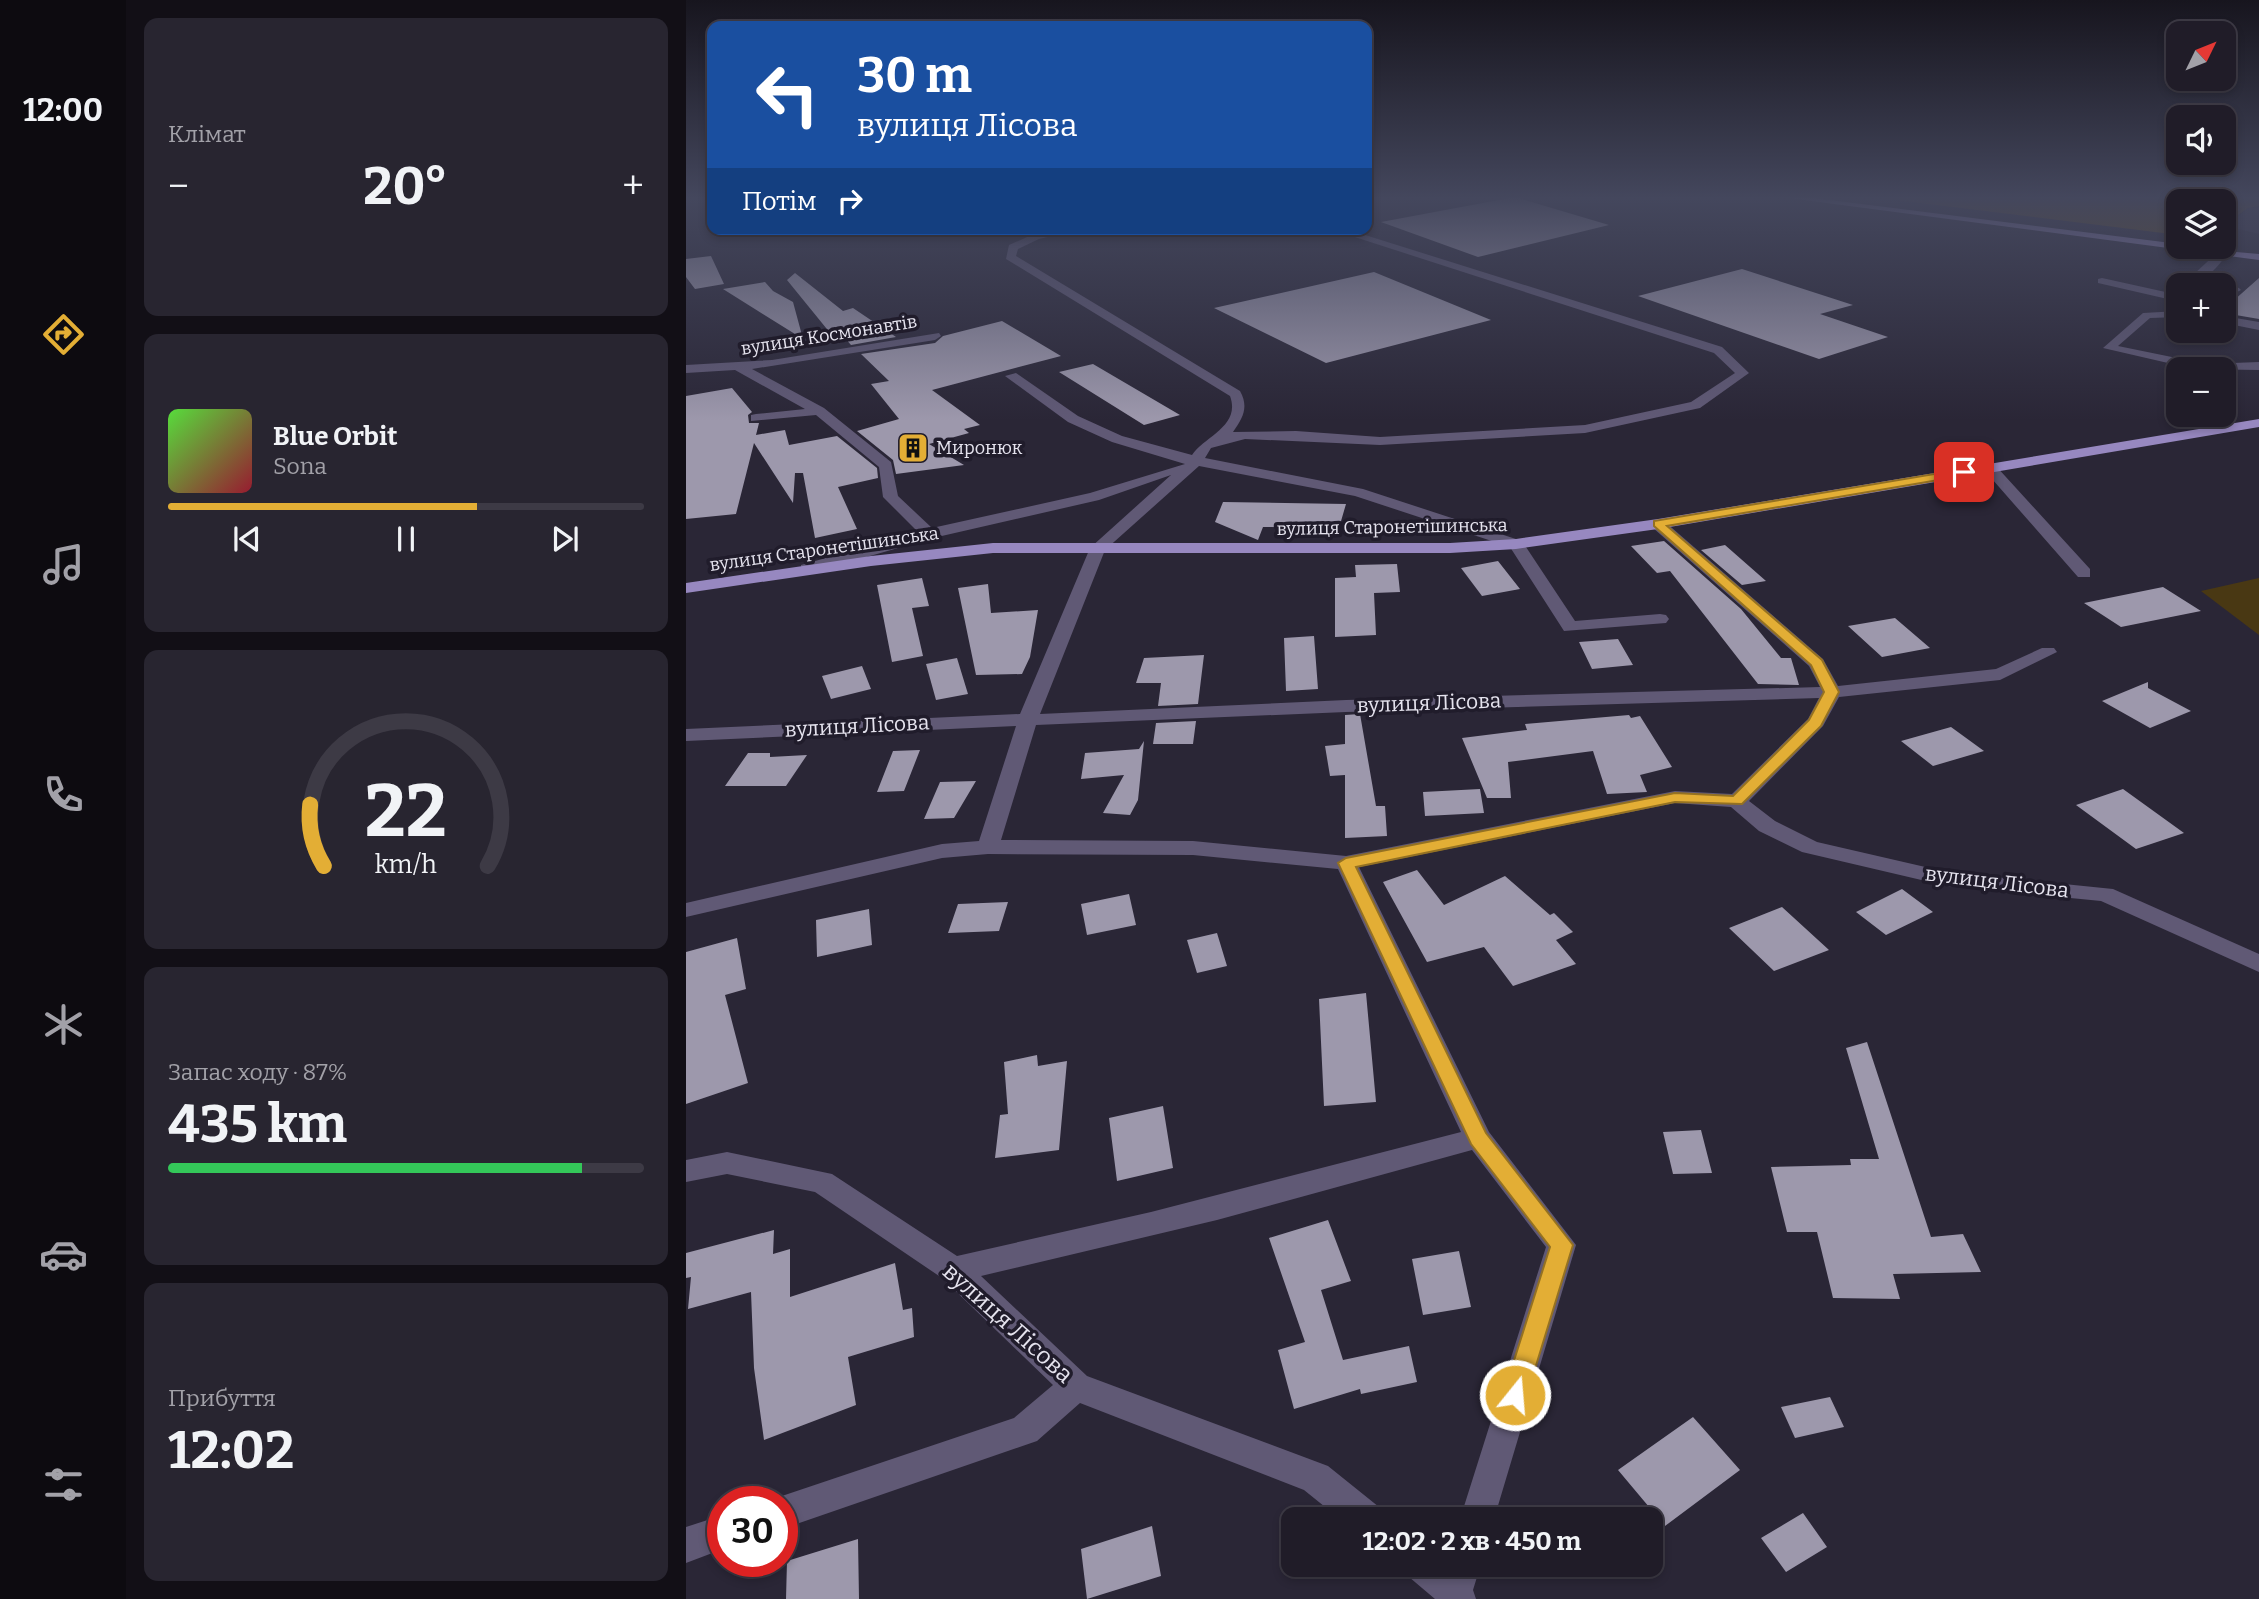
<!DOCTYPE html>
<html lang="uk">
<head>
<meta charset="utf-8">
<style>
  :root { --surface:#201c28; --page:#282530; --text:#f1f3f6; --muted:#a2a1a8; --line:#3d3a45; --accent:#e3ae35 }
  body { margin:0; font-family:Bitter,serif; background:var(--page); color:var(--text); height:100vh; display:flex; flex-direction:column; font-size:26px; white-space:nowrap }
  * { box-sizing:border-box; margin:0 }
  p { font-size:23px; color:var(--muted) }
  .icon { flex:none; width:38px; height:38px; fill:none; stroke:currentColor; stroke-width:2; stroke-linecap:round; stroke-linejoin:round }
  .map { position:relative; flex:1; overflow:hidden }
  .details { display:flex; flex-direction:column; gap:18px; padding:18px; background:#120f16; width:560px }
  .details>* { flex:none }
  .top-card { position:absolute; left:21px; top:21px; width:665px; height:214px; border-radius:14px; box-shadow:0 4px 10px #0003,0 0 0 2px var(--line); background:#1a4fa0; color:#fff; overflow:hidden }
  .needle { width:46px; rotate:47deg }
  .controls { position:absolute; left:1480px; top:21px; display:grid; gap:14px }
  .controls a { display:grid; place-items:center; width:70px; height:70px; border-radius:14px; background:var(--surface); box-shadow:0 4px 10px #0003,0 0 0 2px var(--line); font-size:35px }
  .speed { position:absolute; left:21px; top:1486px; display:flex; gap:14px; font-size:35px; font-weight:700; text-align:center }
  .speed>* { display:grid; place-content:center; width:91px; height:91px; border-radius:50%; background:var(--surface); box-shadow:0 4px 10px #0003,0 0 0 2px var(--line); line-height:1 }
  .speed .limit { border:10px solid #d22; background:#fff; color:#111 }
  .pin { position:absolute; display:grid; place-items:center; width:60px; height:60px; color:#fff; margin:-30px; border-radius:14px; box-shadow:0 4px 10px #0006 }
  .me { position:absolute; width:77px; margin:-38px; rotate:17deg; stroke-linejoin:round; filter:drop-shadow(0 0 5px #0008) }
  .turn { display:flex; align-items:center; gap:24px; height:147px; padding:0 35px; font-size:32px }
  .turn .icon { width:91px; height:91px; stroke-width:2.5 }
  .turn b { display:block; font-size:49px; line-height:60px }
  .then { display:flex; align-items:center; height:66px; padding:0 35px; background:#0003; gap:14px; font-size:26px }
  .big { font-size:52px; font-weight:700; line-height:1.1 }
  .details .widget { flex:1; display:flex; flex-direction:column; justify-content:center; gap:10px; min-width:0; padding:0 24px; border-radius:14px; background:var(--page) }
  .details .dial { align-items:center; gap:0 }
  .dial svg { height:182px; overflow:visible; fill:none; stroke:var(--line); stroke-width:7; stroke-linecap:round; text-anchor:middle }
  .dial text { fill:var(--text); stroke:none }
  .song { display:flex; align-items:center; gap:21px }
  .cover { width:84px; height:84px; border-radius:10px; background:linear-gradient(135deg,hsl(110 70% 55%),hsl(350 70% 35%)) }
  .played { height:7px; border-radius:4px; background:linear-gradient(90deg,var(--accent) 65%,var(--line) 65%) }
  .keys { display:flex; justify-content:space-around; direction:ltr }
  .heat { display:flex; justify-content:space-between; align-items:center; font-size:38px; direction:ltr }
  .charge { height:10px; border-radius:5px; background:linear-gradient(90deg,#34c759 87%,var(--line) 0) }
  .trip { position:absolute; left:595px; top:1507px; width:382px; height:70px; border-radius:14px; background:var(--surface); box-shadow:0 4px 10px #0003,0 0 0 2px var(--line); font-weight:700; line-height:70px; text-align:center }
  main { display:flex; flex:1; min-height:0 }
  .menu { display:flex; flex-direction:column; width:126px; justify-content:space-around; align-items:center; background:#0d0b10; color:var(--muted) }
  .menu .icon { width:49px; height:49px }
  .menu .active { color:var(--accent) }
  .menu b { font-size:32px; color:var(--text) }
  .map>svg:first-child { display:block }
</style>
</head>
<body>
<main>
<nav class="menu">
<b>12:00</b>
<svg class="icon active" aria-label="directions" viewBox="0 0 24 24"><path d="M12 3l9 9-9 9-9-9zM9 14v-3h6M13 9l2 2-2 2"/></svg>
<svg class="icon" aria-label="music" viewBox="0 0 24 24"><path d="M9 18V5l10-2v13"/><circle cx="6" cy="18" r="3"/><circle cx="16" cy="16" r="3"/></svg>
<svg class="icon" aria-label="phone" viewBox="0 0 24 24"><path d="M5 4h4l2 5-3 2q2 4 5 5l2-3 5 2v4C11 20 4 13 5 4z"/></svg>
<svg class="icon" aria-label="climate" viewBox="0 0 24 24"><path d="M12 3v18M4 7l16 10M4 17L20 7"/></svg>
<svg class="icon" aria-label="car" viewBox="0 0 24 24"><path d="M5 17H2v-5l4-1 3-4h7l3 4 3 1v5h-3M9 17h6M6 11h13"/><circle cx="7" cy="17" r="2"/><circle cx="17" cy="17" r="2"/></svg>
<svg class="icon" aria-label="filters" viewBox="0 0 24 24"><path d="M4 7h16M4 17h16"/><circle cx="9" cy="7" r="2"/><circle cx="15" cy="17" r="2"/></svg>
</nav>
<section class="details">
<div class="widget"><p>Клімат</p>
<div class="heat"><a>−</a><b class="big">20°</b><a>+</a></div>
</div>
<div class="widget">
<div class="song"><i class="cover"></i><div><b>Blue Orbit</b><p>Sona</p></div></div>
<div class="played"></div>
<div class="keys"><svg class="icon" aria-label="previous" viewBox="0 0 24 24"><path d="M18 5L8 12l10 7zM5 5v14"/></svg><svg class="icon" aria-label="pause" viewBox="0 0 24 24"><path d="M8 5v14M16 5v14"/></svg><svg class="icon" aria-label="next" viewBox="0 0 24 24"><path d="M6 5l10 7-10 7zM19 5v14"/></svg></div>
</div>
<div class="widget dial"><svg viewBox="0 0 100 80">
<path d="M14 69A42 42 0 1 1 86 69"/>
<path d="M14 69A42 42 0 0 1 8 42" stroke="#e3ae35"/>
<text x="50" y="56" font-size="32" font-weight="700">22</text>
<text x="50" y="72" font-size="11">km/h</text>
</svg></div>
<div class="widget"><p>Запас ходу · 87%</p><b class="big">435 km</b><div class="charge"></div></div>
<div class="widget"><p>Прибуття</p><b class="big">12:02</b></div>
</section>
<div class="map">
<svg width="1573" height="1599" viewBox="0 0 1573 1599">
  <rect width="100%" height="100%" fill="#2a2636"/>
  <path fill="#363146" d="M1563,208H1573V234L1540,226Z"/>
  <path fill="#493813" d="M1573,578V635L1515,591Z"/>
  <path fill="#654c13" d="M1186,197H1573V206L1562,208L1538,225V201H1493V235Z"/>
  <path fill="#9d98ac" d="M829,197L923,225L792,257L695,222Z
    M25,256L38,284L9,289L0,277V259Z
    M1056,269L1167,305L1134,314L1202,337L1133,359L952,296Z
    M688,272L805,320L640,363L528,308Z
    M109,273L157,311L167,308L210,337L165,345L158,337L149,339L101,280Z
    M1573,278V319L1538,313V309Z
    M79,282L87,291L107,302L117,339L37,289Z
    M316,321L375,356L246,390L294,425L278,429L283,433L243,444L278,465L210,474L207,460L171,431L213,419L185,384L203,381L175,354L249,343L257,336Z
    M407,364L494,415L458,425L373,372Z
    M46,388L66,412L62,415L63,423H73L70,435L99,430L103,445L151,436L191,468L192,478L152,487L171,529L129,538L117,473H109L107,503L68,443L50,514L0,519V396Z
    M537,502L660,504L653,528L577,527L572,540L529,522Z
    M978,541L1055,609L1095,658H1105L1113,685L1072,684L984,571L971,573L945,546Z
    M1039,545L1080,581L1056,585L1015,550Z
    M812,561L834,589L796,596L775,568Z
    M711,564L714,592L688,593L690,635L649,637V578L670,577L669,565Z
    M236,578L243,606L226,608L237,656L206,662L191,585Z
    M302,584L305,613L352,610L344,657L336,674L290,675L272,588Z
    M1477,587L1515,611L1435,627L1398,603Z
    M1209,618L1244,648L1196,657L1162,626Z
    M628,636L632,689L600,691L598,638Z
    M932,639L947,665L906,669L893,642Z
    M518,655L512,704L472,706L475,683H450L458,658Z
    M271,658L282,694L250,700L240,664Z
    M176,666L185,689L145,699L136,676Z
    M1462,682V688L1505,711L1464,728L1416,701Z
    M674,714L690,806H699L701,836L659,838V775L644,776L639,746L659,744V715Z
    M943,715L945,718L954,716L986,767L954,775L961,792L921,794L907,751L822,762L825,798H801L776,738L841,730L839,724Z
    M510,721L507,744H467L470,723Z
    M1265,727L1298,751L1247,766L1215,741Z
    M458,741L452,800L444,815L417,813L438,775L395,779L399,753L453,749Z
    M234,750L218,791L191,792L207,751Z
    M62,753H84V757L121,755L100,786H39Z
    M290,781L268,818L238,819L254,782Z
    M794,789L798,813L739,816L737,792Z
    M1437,789L1498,833L1450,849L1390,805Z
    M731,870L758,905L819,876L864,915L868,913L887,932L870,940L890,964L827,986L798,947L741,962L697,882Z
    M1216,889L1247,912L1200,935L1170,912Z
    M443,894L450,925L401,935L395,904Z
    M322,902L313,931L262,933L272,904Z
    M1096,907L1143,950L1088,971L1043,928Z
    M183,909L186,945L131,957L130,920Z
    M531,933L541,966L511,973L501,940Z
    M51,938L60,989L39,995L62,1083L0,1104V952Z
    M680,993L690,1102L638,1106L633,999Z
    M1181,1042L1245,1237L1277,1234L1295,1272L1207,1274L1214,1299L1147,1298L1131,1232H1101L1085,1167L1165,1165L1164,1159H1193L1160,1048Z
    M351,1055L352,1066L381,1061L373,1150L309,1158L314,1115L322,1114L318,1062Z
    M477,1106L487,1168L431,1181L423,1118Z
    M1015,1130L1026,1173L987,1174L977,1132Z
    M642,1220L665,1281L635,1290L657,1360L723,1346L731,1382L675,1394L674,1389L608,1409L592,1350L619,1342L583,1238Z
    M88,1230L87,1254L104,1249V1297L209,1263L217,1310L226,1308L228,1337L162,1357L170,1405L78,1440L68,1368L65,1292L2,1309L5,1277L0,1278V1253Z
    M773,1251L785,1307L737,1315L726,1259Z
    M1144,1397L1158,1427L1109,1438L1095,1407Z
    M1007,1417L1054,1470L979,1526L932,1470Z
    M1117,1513L1141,1547L1100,1572L1075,1538Z
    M466,1526L475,1576L401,1599L395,1549Z
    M172,1539L173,1599H100L101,1561Z"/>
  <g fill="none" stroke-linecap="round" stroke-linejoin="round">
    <path fill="#605975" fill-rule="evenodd" d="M359,229H396L353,239L332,249L330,256L554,391C563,407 557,418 547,432L610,431L694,437L899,425L1005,402L1049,373L1028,353L644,229H660L1036,347L1063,373L1014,408L899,433L694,445L559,439L525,448L519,458L677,489L836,541L889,621L974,614L980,615L983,619L980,623L878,631L824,547L669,496L513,466L419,550L354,714L660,700L1134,687L1123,666L966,527L964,524L972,519L978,521L1137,659L1152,686L1310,669L1356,648H1368L1371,652L1314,680L1153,697L1137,726L1063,801L1089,821L1131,842L1261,872L1427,889L1573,954V972L1415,901L1261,886L1116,852L1073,831L1045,807L989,803L673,867L803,1132L890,1245L808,1519H774L860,1247L786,1150L531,1220L295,1276L401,1376L642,1466L693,1507L698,1519H654L618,1490L394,1403L351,1441L96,1529V1502L84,1500L328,1418L367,1385L256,1278L129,1192L41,1174L0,1182V1160L41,1152L146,1174L271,1256L465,1212L775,1132L652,869L507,855L302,854L256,858L0,917V903L256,844L293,841L330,726L0,741V729L334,714L404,548L485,475L413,500L247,538L121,574L115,573V565L232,532L197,497L193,467L130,415L65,421V415L70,414L119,409L49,370L0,373V365L86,360L253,333L255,336L249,340L66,369L138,408L205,462L212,496L246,528L404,493L499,464L426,442L382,422L319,376L330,373L392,416L436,436L506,455C519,436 555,426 544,396L320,259L323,245ZM1133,698L1122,719L1046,794L989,791L660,856L507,841L315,840L350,725L660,712Z
      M1533,251L1542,253C1530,269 1517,285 1496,285Z
      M1416,278L1484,293L1493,288V297L1486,300L1412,283V279Z
      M1536,285H1538L1553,288L1555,290L1549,293L1538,291Z
      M1493,311V317L1464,318L1432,346L1520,364L1573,362V370L1508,369L1417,348L1457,313Z
      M1538,316L1573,322V330L1538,323Z
      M1304,464L1309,465L1404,569V577H1392L1299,471L1297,468Z
      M37,1515V1549L0,1563V1527Z
      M718,1564H795L787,1590L790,1599H749L723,1577Z"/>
    <path fill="#9788c0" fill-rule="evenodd" d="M1095,197H1120L1493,244V247L1573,254V260Z
      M1573,419V427L972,529L830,549L764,553H307L185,566L0,593V583L185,556L307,543H764L830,539L972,519Z"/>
  </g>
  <linearGradient id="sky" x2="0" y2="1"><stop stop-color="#17151e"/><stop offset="0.47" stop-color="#44475d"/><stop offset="1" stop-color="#44475d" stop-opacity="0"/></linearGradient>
  <rect width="1573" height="421" fill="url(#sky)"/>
  <path fill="#e3ae35" stroke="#947122" stroke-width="2" d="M1278,469L1284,472L1282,475L981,526L1136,660L1153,692L1135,726L1056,804L989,802L670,867L800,1133L887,1245L841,1395L838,1403L829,1406L820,1403L817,1395L864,1247L785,1144L652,863L660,858L989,793L1047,796L1123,720L1138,692L1125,665L968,526V521Z"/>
  <defs>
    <g id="building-square" transform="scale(1.575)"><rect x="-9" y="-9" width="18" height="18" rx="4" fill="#e3ae35" stroke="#201c2b"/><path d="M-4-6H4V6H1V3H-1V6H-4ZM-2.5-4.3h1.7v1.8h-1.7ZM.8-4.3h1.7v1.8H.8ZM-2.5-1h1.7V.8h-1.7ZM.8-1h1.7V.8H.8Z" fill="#111"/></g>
  </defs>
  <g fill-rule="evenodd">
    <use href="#building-square" x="227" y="448"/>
  </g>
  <g text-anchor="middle" stroke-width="7" stroke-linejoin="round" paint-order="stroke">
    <g font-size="18" fill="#e5e3ee" stroke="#201c2b">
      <text transform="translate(143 335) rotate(-9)" y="6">вулиця Космонавтів</text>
      <text transform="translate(706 527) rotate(-1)" y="6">вулиця Старонетішинська</text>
      <text transform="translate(138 549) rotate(-8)" y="6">вулиця Старонетішинська</text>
    </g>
    <g font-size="18" fill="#e5e3ee" stroke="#201c2b" text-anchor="start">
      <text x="250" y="454">Миронюк</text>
    </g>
    <g font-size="21" fill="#e5e3ee" stroke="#201c2b">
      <text transform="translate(743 703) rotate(-2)" y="7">вулиця Лісова</text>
      <text transform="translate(171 726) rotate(-3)" y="7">вулиця Лісова</text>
      <text transform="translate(1311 882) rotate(7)" y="7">вулиця Лісова</text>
    </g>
    <g font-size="24" fill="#e5e3ee" stroke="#201c2b">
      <text transform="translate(322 1323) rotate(42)" y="8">вулиця Лісова</text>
    </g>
  </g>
</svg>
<div class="controls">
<a><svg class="needle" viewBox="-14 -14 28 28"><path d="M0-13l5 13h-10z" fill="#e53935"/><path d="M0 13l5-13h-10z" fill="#a2a1a8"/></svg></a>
<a><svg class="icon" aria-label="sound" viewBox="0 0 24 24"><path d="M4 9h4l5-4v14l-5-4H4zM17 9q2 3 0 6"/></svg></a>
<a><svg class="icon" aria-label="layers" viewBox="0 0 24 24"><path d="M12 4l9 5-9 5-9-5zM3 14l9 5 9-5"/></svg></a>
<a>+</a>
<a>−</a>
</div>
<div class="speed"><div class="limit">30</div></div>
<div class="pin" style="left:1278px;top:472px;background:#d93025"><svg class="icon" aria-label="arrive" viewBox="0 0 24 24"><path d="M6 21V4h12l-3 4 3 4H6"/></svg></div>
<svg class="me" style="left:829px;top:1395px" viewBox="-20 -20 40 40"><circle r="17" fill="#e3ae35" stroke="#fff" stroke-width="3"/><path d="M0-11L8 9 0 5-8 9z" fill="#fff"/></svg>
<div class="trip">12:02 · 2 хв · 450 m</div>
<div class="top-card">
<div class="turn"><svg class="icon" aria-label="left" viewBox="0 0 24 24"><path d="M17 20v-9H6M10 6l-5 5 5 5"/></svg><div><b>30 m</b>вулиця Лісова</div></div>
<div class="then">Потім<svg class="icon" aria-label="right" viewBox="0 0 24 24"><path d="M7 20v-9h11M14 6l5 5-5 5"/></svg></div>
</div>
</div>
</main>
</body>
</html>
